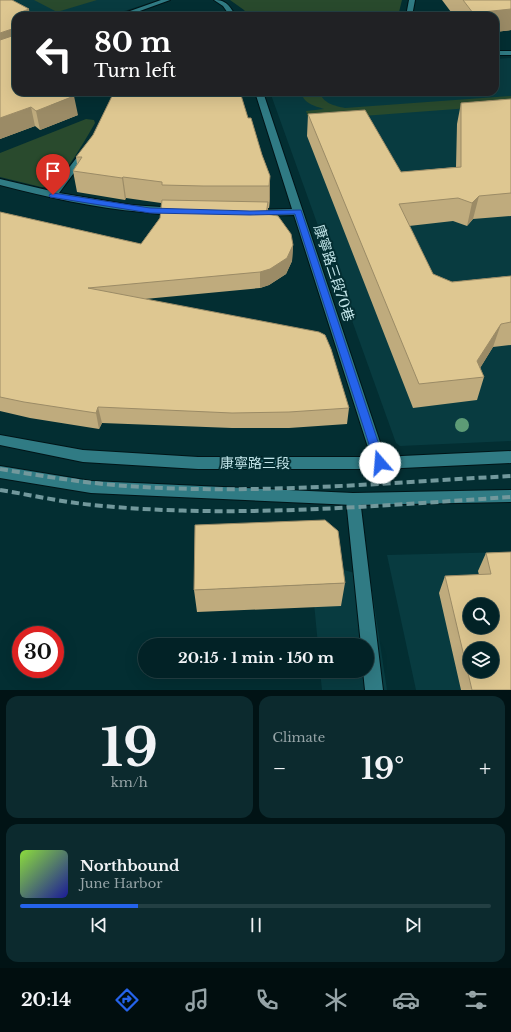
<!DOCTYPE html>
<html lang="en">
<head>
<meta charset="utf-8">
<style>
  :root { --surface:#022226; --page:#0c2a2e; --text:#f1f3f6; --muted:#96a4a7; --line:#233f43; --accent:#2563eb }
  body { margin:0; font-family:"Libre Baskerville","Noto Sans TC",serif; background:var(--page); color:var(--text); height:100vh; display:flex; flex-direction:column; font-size:15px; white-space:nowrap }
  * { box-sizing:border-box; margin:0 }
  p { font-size:13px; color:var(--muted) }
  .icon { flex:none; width:22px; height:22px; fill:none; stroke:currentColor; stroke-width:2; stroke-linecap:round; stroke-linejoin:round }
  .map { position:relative; height:690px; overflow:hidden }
  .details { display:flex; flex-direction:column; gap:6px; padding:6px; background:#011315; flex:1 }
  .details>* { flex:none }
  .guide { position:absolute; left:12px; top:12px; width:487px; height:84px; border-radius:12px; box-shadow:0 4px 16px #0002,0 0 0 1px var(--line); background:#202124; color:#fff; overflow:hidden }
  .controls { position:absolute; left:463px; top:598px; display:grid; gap:8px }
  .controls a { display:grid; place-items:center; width:36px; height:36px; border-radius:50%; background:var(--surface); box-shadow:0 4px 16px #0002,0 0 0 1px var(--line); font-size:20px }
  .speed { position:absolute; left:12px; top:626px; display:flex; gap:8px; font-size:20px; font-weight:700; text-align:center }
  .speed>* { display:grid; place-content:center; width:52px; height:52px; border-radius:50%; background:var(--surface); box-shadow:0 4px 16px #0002,0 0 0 1px var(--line); line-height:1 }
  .speed .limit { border:6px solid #d22; background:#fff; color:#111 }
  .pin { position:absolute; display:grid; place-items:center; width:34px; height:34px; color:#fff; margin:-41px -17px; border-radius:50% 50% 50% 0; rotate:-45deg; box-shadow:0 0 4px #0007 }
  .pin .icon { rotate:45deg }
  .me { position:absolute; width:44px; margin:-22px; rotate:342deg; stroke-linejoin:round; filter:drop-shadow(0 0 3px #0008) }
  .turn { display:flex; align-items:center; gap:14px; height:84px; padding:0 16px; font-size:18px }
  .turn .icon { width:52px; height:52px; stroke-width:2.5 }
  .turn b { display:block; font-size:28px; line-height:34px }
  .big { font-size:30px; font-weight:800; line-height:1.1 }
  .details .card { flex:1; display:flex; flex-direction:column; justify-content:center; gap:6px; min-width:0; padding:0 14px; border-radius:12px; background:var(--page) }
  .details .dial { align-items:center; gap:0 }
  .dial b { font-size:52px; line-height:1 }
  .song { display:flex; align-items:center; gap:12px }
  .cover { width:48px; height:48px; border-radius:6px; background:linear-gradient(135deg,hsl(90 70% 55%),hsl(240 70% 35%)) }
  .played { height:4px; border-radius:2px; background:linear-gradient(90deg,var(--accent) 25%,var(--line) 25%) }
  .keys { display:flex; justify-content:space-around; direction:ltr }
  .heat { display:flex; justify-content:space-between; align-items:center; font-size:22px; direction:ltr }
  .details .tiles { flex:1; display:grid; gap:6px; grid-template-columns:1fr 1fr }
  .card:last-child { grid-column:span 2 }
  .trip { position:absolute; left:138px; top:638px; width:236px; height:40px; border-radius:20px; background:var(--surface); box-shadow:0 4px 16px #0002,0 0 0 1px var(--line); font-weight:800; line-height:40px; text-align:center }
  .tabs { display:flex; height:64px; justify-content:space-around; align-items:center; background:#010e0f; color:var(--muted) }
  .tabs .icon { width:28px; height:28px }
  .tabs .on { color:var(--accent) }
  .tabs b { font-size:18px; color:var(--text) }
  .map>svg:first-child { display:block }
</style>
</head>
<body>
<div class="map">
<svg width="511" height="690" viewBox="0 0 511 690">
  <rect width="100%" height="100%" fill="#032e32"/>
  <path fill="#083b40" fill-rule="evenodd" d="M0,0H158L109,16H16Z
    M511,58V441L400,446L396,443L270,92H495V59Z
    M511,552V690H416L387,555ZM470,605H492V627H470ZM470,649H492V671H470Z
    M310,561L370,577L387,690H322L320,671H367V645H318Z"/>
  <path fill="#294a2d" d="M34,0H97L57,12Z
    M230,0H402L398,16H249L244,10Z
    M302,92H320C322,103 335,106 345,108L511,96V105L309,120L306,111L324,109C315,106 302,103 302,92Z
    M86,119L94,120L95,123C87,137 63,179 50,186C47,187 44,187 41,187L0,177V153Z"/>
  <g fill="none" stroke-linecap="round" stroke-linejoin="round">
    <g stroke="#001417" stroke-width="2">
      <path id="minor" d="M161,0H170L126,16H116Z
        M214,0C227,0 229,6 236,16H230L223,6Z
        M409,0H415L412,16H406Z
        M495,51H511V55H495Z
        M255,92H263L387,463L385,467L380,469L375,467L373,463L294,215L252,216L247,213L252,210L292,209Z
        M87,147L91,150L59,193L131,205L176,208L179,209L181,211L179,213C168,216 154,213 143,212C94,208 47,197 0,185V179L51,191L84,148Z
        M353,493L358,495L360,499L383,690H365L363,671H367V645H361L346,499L348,495Z"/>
    </g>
    <g stroke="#001417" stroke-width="2">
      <path id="secondary" d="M0,435L83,450L198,457H380L511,451V463L380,469H198L83,462L0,445Z
        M0,466L91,481L353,493L511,490V502L353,505L91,493L0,478Z"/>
    </g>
    <use href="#minor" fill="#307b84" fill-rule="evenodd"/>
    <use href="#secondary" fill="#307b84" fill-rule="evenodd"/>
    <path stroke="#72989c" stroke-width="4" stroke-dasharray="8 4" stroke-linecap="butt" d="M0,469C42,476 84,483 126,486C254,495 383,483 511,476
      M0,490C31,495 62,502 93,505C232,519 372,506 511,497"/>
  </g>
  <circle fill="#5d9b76" cx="462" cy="425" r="7"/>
  <path fill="#bfab7d" d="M0,0L29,9L16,92L78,115L40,130L35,126L0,139Z
    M442,0H511V30L495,32V16H454Z
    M511,99V216L473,219L467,226L453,221L409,226L433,274L452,282L511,276V345L493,347L480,368L484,377L477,400L413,408L307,136L308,114L401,172L456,167L457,124L461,103Z
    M248,118L270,176V197L269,208H268V214L293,245L292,261L286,274L269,285L260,288L145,299L349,408L347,424L289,428H232L102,423L99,429L30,418L0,411V212L141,244L160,218L161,203L126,198L125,200L77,192L73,171L77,164L76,157Z
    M511,552V690H461L439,593L445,576L479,575L478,571L486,553Z
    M345,583L341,606L197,612L194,590Z"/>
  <path fill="#9b8b66" d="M29,9L30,16L21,12Z
    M511,9V30L495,32V16H473V13Z
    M12,29L16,47L0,52V33Z
    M74,96L78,115L40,130L36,111Z
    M31,107L35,126L0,139V118Z
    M270,176V197L269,208V186Z
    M123,177L126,198L125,200L122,178Z
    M479,196L473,219L467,226L472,203Z
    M268,202L267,217L266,214Z
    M293,245L292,261L286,274L269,285L260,288V272Z
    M501,324L493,347L474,378L477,361Z
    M98,407L102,423L99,429L96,413Z"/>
  <path fill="#dec791" stroke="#9b8b66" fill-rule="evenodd" d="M0,0H12L29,9L21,12L30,16H16V92H68L74,96L36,111L31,107L0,118V40L12,36L14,31L12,29L0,33Z
    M463,0H511V9L473,13Z
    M114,92H240L248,118H251L262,155L270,176L269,186H203L162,185V182L123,177L122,178L73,171L82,157H76L93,135Z
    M511,99V193L479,196L472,203L458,198L399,204L433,274L452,282L511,276V322L501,324L477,361L484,377L419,384L308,114L365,110L401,172L461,167V103Z
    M162,200L268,202L266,214L278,216L291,234L293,245L287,258L270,269L260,272L88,288L319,332L325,335L331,349L349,408L289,412L232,413L98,407L96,413L24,402L0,397V212L141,244L160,218Z
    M325,520L338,531L345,583L194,590L195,525Z
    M511,552V690H472L445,576L491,574L486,553ZM470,605H492V627H470ZM470,649H492V671H470Z"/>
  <path fill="#2563eb" stroke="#184099" d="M53,193L150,208L250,211L301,210L385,463L384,466L380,467L376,466L375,463L295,214L250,215L150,213L50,197L49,195Z"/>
  <g text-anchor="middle" stroke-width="4" stroke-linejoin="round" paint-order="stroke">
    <g font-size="14" fill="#c2e5e9" stroke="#032e32">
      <text transform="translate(334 273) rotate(72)" y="5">康寧路三段70巷</text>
      <text x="255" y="468">康寧路三段</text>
    </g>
  </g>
</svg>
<div class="controls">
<a><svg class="icon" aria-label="search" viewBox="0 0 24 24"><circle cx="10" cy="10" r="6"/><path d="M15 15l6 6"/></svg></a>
<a><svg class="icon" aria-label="layers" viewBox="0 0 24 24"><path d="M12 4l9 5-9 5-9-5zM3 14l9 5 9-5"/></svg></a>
</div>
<div class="speed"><div class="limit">30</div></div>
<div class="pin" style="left:53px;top:195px;background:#d93025"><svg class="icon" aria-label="arrive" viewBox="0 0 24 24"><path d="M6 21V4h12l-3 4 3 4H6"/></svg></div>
<svg class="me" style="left:380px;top:463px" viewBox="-20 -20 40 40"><circle r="19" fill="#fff"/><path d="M0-13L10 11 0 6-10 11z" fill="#2563eb"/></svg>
<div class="trip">20:15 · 1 min · 150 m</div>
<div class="guide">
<div class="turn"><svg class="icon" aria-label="left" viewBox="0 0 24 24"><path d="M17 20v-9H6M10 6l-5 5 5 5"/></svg><div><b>80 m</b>Turn left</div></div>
</div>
</div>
<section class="details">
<div class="tiles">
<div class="card dial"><b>19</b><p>km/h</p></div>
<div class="card"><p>Climate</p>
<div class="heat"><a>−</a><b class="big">19°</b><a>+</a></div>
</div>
<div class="card">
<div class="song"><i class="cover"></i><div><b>Northbound</b><p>June Harbor</p></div></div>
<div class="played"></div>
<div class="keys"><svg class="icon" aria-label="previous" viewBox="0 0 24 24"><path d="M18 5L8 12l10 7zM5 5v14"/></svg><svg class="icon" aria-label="pause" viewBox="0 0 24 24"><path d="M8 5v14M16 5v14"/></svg><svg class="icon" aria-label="next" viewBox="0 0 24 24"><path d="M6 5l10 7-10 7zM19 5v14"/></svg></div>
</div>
</div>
</section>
<nav class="tabs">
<b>20:14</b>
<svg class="icon on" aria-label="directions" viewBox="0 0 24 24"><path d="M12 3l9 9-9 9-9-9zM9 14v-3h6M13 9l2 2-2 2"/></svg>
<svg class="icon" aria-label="music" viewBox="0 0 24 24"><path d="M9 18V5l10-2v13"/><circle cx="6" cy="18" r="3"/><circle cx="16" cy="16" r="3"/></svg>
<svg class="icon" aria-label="phone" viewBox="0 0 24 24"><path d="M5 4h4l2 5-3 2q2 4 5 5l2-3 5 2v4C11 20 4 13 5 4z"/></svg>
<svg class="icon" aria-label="climate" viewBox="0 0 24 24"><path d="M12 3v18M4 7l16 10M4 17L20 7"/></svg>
<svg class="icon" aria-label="car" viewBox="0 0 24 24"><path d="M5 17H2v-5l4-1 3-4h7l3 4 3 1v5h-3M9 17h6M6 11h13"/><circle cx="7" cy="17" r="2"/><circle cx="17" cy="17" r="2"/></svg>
<svg class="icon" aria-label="filters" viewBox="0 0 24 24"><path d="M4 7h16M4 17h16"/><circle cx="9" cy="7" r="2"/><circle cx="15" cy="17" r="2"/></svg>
</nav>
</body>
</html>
